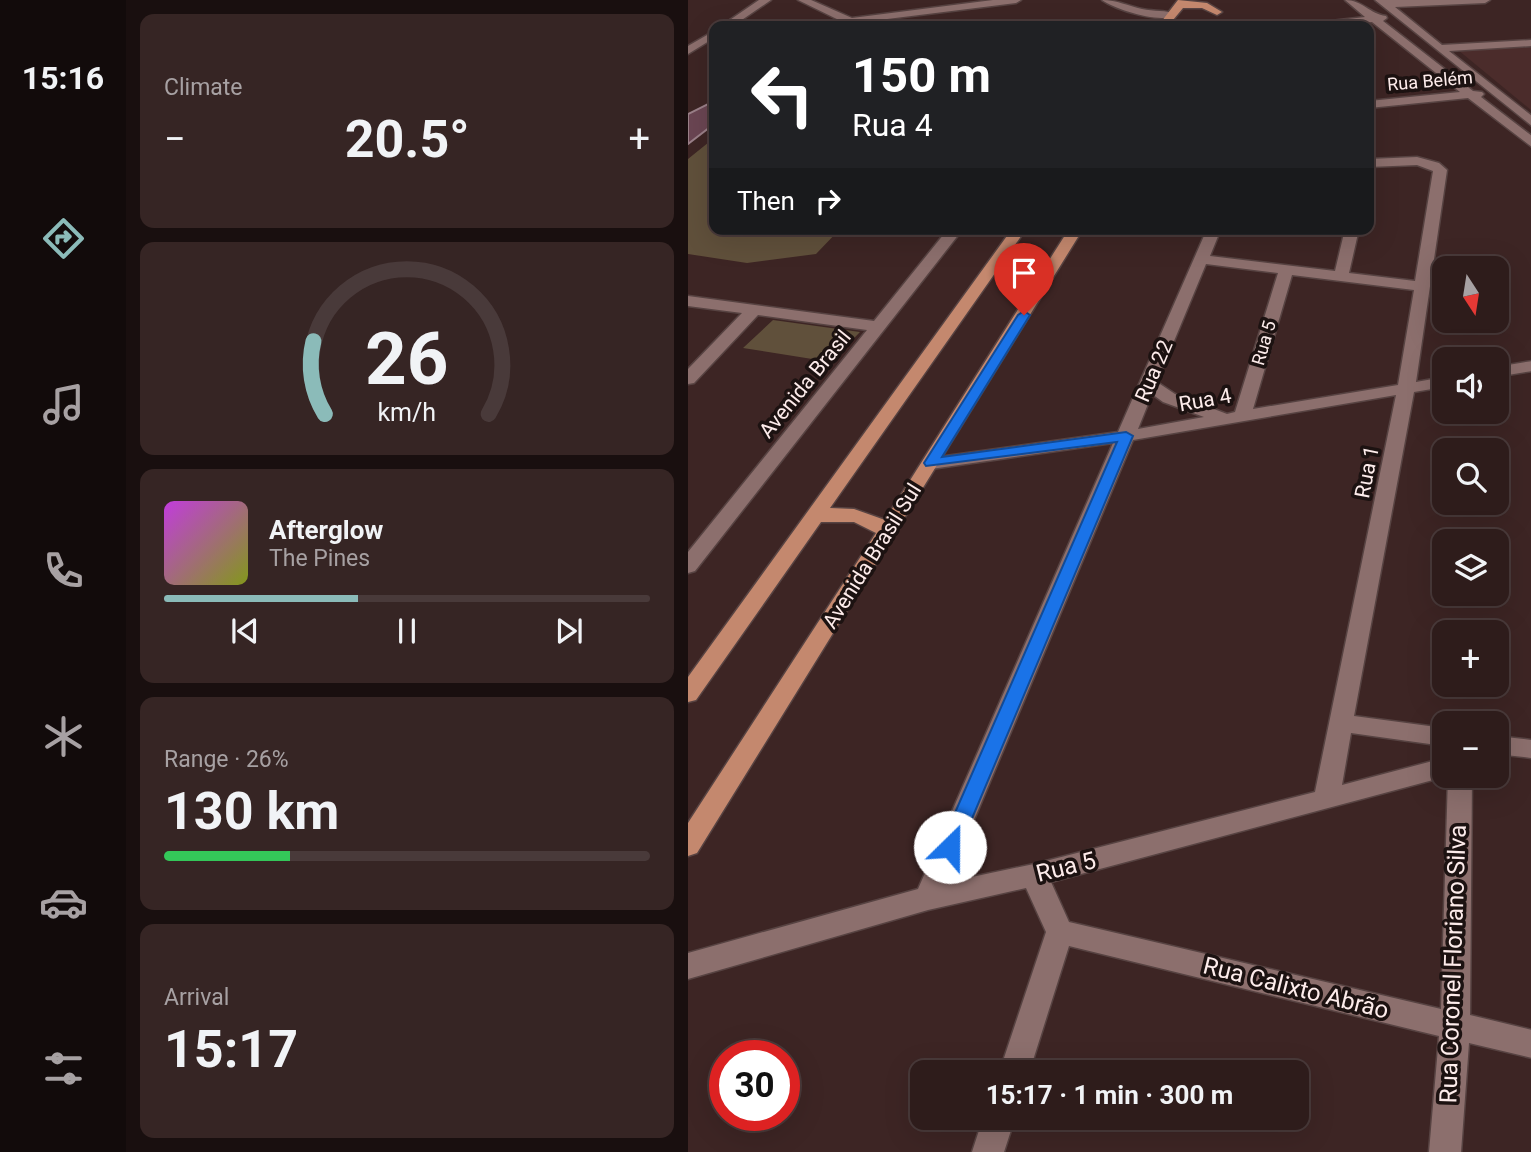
<!DOCTYPE html>
<html lang="en">
<head>
<meta charset="utf-8">
<style>
  :root { --surface:#2e1c1b; --page:#362524; --text:#f1f3f6; --muted:#a7a1a3; --line:#493a3a; --accent:#8bbbb9 }
  body { margin:0; font-family:Roboto,sans-serif; background:var(--page); color:var(--text); height:100vh; display:flex; flex-direction:column; font-size:26px; white-space:nowrap }
  * { box-sizing:border-box; margin:0 }
  p { font-size:23px; color:var(--muted) }
  .icon { flex:none; width:38px; height:38px; fill:none; stroke:currentColor; stroke-width:2; stroke-linecap:round; stroke-linejoin:round }
  .map { position:relative; flex:1; overflow:hidden }
  .sheet { display:flex; flex-direction:column; gap:14px; padding:14px; background:#190f0f; width:562px }
  .sheet>* { flex:none }
  .top-card { position:absolute; left:21px; top:21px; width:665px; height:214px; border-radius:14px; box-shadow:0 7px 28px #0002,0 0 0 2px var(--line); background:#202124; color:#fff; overflow:hidden }
  .needle { width:46px; rotate:168deg }
  .buttons { position:absolute; left:744px; top:256px; display:grid; gap:14px }
  .buttons a { display:grid; place-items:center; width:77px; height:77px; border-radius:14px; background:var(--surface); box-shadow:0 7px 28px #0002,0 0 0 2px var(--line); font-size:35px }
  .speed { position:absolute; left:21px; top:1040px; display:flex; gap:14px; font-size:35px; font-weight:700; text-align:center }
  .speed>* { display:grid; place-content:center; width:91px; height:91px; border-radius:50%; background:var(--surface); box-shadow:0 7px 28px #0002,0 0 0 2px var(--line); line-height:1 }
  .speed .limit { border:10px solid #d22; background:#fff; color:#111 }
  .pin { position:absolute; display:grid; place-items:center; width:60px; height:60px; color:#fff; margin:-72px -30px; border-radius:50% 50% 50% 0; rotate:-45deg; box-shadow:0 0 7px #0007 }
  .pin .icon { rotate:45deg }
  .me { position:absolute; width:77px; margin:-38px; rotate:23deg; stroke-linejoin:round; filter:drop-shadow(0 0 5px #0008) }
  .turn { display:flex; align-items:center; gap:24px; height:147px; padding:0 28px; font-size:32px }
  .turn .icon { width:91px; height:91px; stroke-width:2.5 }
  .turn b { display:block; font-size:49px; line-height:60px }
  .then { display:flex; align-items:center; height:66px; padding:0 28px; background:#0003; gap:14px; font-size:26px }
  .big { font-size:52px; font-weight:700; line-height:1.1 }
  .sheet .widget { flex:1; display:flex; flex-direction:column; justify-content:center; gap:10px; min-width:0; padding:0 24px; border-radius:14px; background:var(--page) }
  .sheet .dial { align-items:center; gap:0 }
  .dial svg { height:182px; overflow:visible; fill:none; stroke:var(--line); stroke-width:7; stroke-linecap:round; text-anchor:middle }
  .dial text { fill:var(--text); stroke:none }
  .song { display:flex; align-items:center; gap:21px }
  .cover { width:84px; height:84px; border-radius:10px; background:linear-gradient(135deg,hsl(290 70% 55%),hsl(70 70% 35%)) }
  .played { height:7px; border-radius:4px; background:linear-gradient(90deg,var(--accent) 40%,var(--line) 40%) }
  .keys { display:flex; justify-content:space-around; direction:ltr }
  .heat { display:flex; justify-content:space-between; align-items:center; font-size:38px; direction:ltr }
  .charge { height:10px; border-radius:5px; background:linear-gradient(90deg,#34c759 26%,var(--line) 0) }
  .trip { position:absolute; left:222px; top:1060px; width:399px; height:70px; border-radius:14px; background:var(--surface); box-shadow:0 7px 28px #0002,0 0 0 2px var(--line); font-weight:700; line-height:70px; text-align:center }
  main { display:flex; flex:1; min-height:0 }
  .menu { display:flex; flex-direction:column; width:126px; justify-content:space-around; align-items:center; background:#120b0b; color:var(--muted) }
  .menu .icon { width:49px; height:49px }
  .menu .current { color:var(--accent) }
  .menu b { font-size:32px; color:var(--text) }
  .map>svg:first-child { display:block }
</style>
</head>
<body>
<main>
<nav class="menu">
<b>15:16</b>
<svg class="icon current" aria-label="directions" viewBox="0 0 24 24"><path d="M12 3l9 9-9 9-9-9zM9 14v-3h6M13 9l2 2-2 2"/></svg>
<svg class="icon" aria-label="music" viewBox="0 0 24 24"><path d="M9 18V5l10-2v13"/><circle cx="6" cy="18" r="3"/><circle cx="16" cy="16" r="3"/></svg>
<svg class="icon" aria-label="phone" viewBox="0 0 24 24"><path d="M5 4h4l2 5-3 2q2 4 5 5l2-3 5 2v4C11 20 4 13 5 4z"/></svg>
<svg class="icon" aria-label="climate" viewBox="0 0 24 24"><path d="M12 3v18M4 7l16 10M4 17L20 7"/></svg>
<svg class="icon" aria-label="car" viewBox="0 0 24 24"><path d="M5 17H2v-5l4-1 3-4h7l3 4 3 1v5h-3M9 17h6M6 11h13"/><circle cx="7" cy="17" r="2"/><circle cx="17" cy="17" r="2"/></svg>
<svg class="icon" aria-label="filters" viewBox="0 0 24 24"><path d="M4 7h16M4 17h16"/><circle cx="9" cy="7" r="2"/><circle cx="15" cy="17" r="2"/></svg>
</nav>
<section class="sheet">
<div class="widget"><p>Climate</p>
<div class="heat"><a>−</a><b class="big">20.5°</b><a>+</a></div>
</div>
<div class="widget dial"><svg viewBox="0 0 100 80">
<path d="M14 69A42 42 0 1 1 86 69"/>
<path d="M14 69A42 42 0 0 1 9 37" stroke="#8bbbb9"/>
<text x="50" y="56" font-size="32" font-weight="700">26</text>
<text x="50" y="72" font-size="11">km/h</text>
</svg></div>
<div class="widget">
<div class="song"><i class="cover"></i><div><b>Afterglow</b><p>The Pines</p></div></div>
<div class="played"></div>
<div class="keys"><svg class="icon" aria-label="previous" viewBox="0 0 24 24"><path d="M18 5L8 12l10 7zM5 5v14"/></svg><svg class="icon" aria-label="pause" viewBox="0 0 24 24"><path d="M8 5v14M16 5v14"/></svg><svg class="icon" aria-label="next" viewBox="0 0 24 24"><path d="M6 5l10 7-10 7zM19 5v14"/></svg></div>
</div>
<div class="widget"><p>Range · 26%</p><b class="big">130 km</b><div class="charge"></div></div>
<div class="widget"><p>Arrival</p><b class="big">15:17</b></div>
</section>
<div class="map">
<svg width="844" height="1152" viewBox="0 0 844 1152">
  <rect width="100%" height="100%" fill="#3d2524"/>
  <path fill="#4b2c2b" d="M843,47V110L770,50Z"/>
  <path fill="#60503b" d="M26,138V229H152L128,254L59,263L0,254V159Z
    M85,320L172,332L143,362L55,348Z"/>
  <path fill="#6a4552" stroke="#9b8089" stroke-width="2" d="M26,101V124L0,144V114Z"/>
  <g fill="none" stroke-linecap="round" stroke-linejoin="round">
    <g stroke="#574342" stroke-width="3">
      <path id="minor" d="M71,0H83L45,26H33Z
        M110,0H123L164,18L305,0H333L328,3L175,22L176,26L157,23Z
        M414,0C429,0 440,6 454,9C465,12 479,9 488,15C473,24 428,10 414,0Z
        M657,0C674,0 682,14 698,16L699,18L695,21L785,91L794,92L796,94L793,97L844,136V147L780,98L681,108V101L772,92L684,22L621,26L626,23L677,17Z
        M687,0H802L797,3L707,7L754,45L844,40V46L761,51L844,116V126Z
        M26,31V38L0,54V46Z
        M729,157L751,163L759,170L728,382L756,377V387L726,392L666,716L756,728V746L663,733L654,785L756,758V775H784L782,1015L844,1030V1058L781,1043L773,1152H741L751,1036L381,946L341,1073H311L358,932L338,888L240,910L0,979V953L230,889L425,443L243,469L234,463L236,459L430,432L519,229H533L522,256L647,271L657,229H671L661,273L727,281L745,171L729,165L681,167V159ZM518,264L590,273L547,412L539,414L487,394L469,382ZM604,275L726,290L710,385L565,409ZM464,394L475,402L516,417L450,429ZM708,395L627,792L346,864L260,882L445,440ZM760,776L753,1009L381,922L363,882Z
        M260,229H275L7,571L0,573V552L179,330L70,315L6,383L0,384V369L54,313L0,306V296L186,321Z
        M844,361V371L808,377V367Z
        M808,736L844,740V758L808,754Z
        M295,1118H327L316,1152H284Z"/>
    </g>
    <g stroke="#574342" stroke-width="3">
      <path id="major" d="M490,0L519,3L534,12L529,15L514,8H495L480,26H470Z
        M324,229H338L318,258H338L358,265L381,229H395L9,853L0,856V823L188,533L166,522H133L8,700L0,702V677ZM312,266H336L353,273L197,520L166,509L142,508Z"/>
    </g>
    <use href="#minor" fill="#8c6f6d" fill-rule="evenodd"/>
    <use href="#major" fill="#c4886e" fill-rule="evenodd"/>
  </g>
  <path fill="#1a73e8" stroke="#114b97" stroke-width="2" d="M336,311L342,315L254,457L438,432L445,436L272,847L269,853L262,855L255,853L252,847L429,442L238,466L236,463L330,315Z"/>
  <g text-anchor="middle" stroke-width="7" stroke-linejoin="round" paint-order="stroke">
    <g font-size="18" fill="#fdeceb" stroke="#1c1211">
      <text transform="translate(742 81) rotate(-5)" y="6">Rua Belém</text>
      <text transform="translate(576 343) rotate(-74)" y="6">Rua 5</text>
    </g>
    <g font-size="21" fill="#fdeceb" stroke="#1c1211">
      <text transform="translate(466 371) rotate(-67)" y="7">Rua 22</text>
      <text transform="translate(117 384) rotate(-51)" y="7">Avenida Brasil</text>
      <text transform="translate(517 400) rotate(-10)" y="7">Rua 4</text>
      <text transform="translate(679 472) rotate(-79)" y="7">Rua 1</text>
      <text transform="translate(184 556) rotate(-58)" y="7">Avenida Brasil Sul</text>
    </g>
    <g font-size="24" fill="#fdeceb" stroke="#1c1211">
      <text transform="translate(378 867) rotate(-14)" y="8">Rua 5</text>
      <text transform="translate(765 964) rotate(-88)" y="8">Rua Coronel Floriano Silva</text>
      <text transform="translate(608 988) rotate(14)" y="8">Rua Calixto Abrão</text>
    </g>
  </g>
</svg>
<div class="buttons">
<a><svg class="needle" viewBox="-14 -14 28 28"><path d="M0-13l5 13h-10z" fill="#e53935"/><path d="M0 13l5-13h-10z" fill="#a7a1a3"/></svg></a>
<a><svg class="icon" aria-label="sound" viewBox="0 0 24 24"><path d="M4 9h4l5-4v14l-5-4H4zM17 9q2 3 0 6"/></svg></a>
<a><svg class="icon" aria-label="search" viewBox="0 0 24 24"><circle cx="10" cy="10" r="6"/><path d="M15 15l6 6"/></svg></a>
<a><svg class="icon" aria-label="layers" viewBox="0 0 24 24"><path d="M12 4l9 5-9 5-9-5zM3 14l9 5 9-5"/></svg></a>
<a>+</a>
<a>−</a>
</div>
<div class="speed"><div class="limit">30</div></div>
<div class="pin" style="left:336px;top:315px;background:#d93025"><svg class="icon" aria-label="arrive" viewBox="0 0 24 24"><path d="M6 21V4h12l-3 4 3 4H6"/></svg></div>
<svg class="me" style="left:262px;top:847px" viewBox="-20 -20 40 40"><circle r="19" fill="#fff"/><path d="M0-13L10 11 0 6-10 11z" fill="#1a73e8"/></svg>
<div class="trip">15:17 · 1 min · 300 m</div>
<div class="top-card">
<div class="turn"><svg class="icon" aria-label="left" viewBox="0 0 24 24"><path d="M17 20v-9H6M10 6l-5 5 5 5"/></svg><div><b>150 m</b>Rua 4</div></div>
<div class="then">Then<svg class="icon" aria-label="right" viewBox="0 0 24 24"><path d="M7 20v-9h11M14 6l5 5-5 5"/></svg></div>
</div>
</div>
</main>
</body>
</html>
